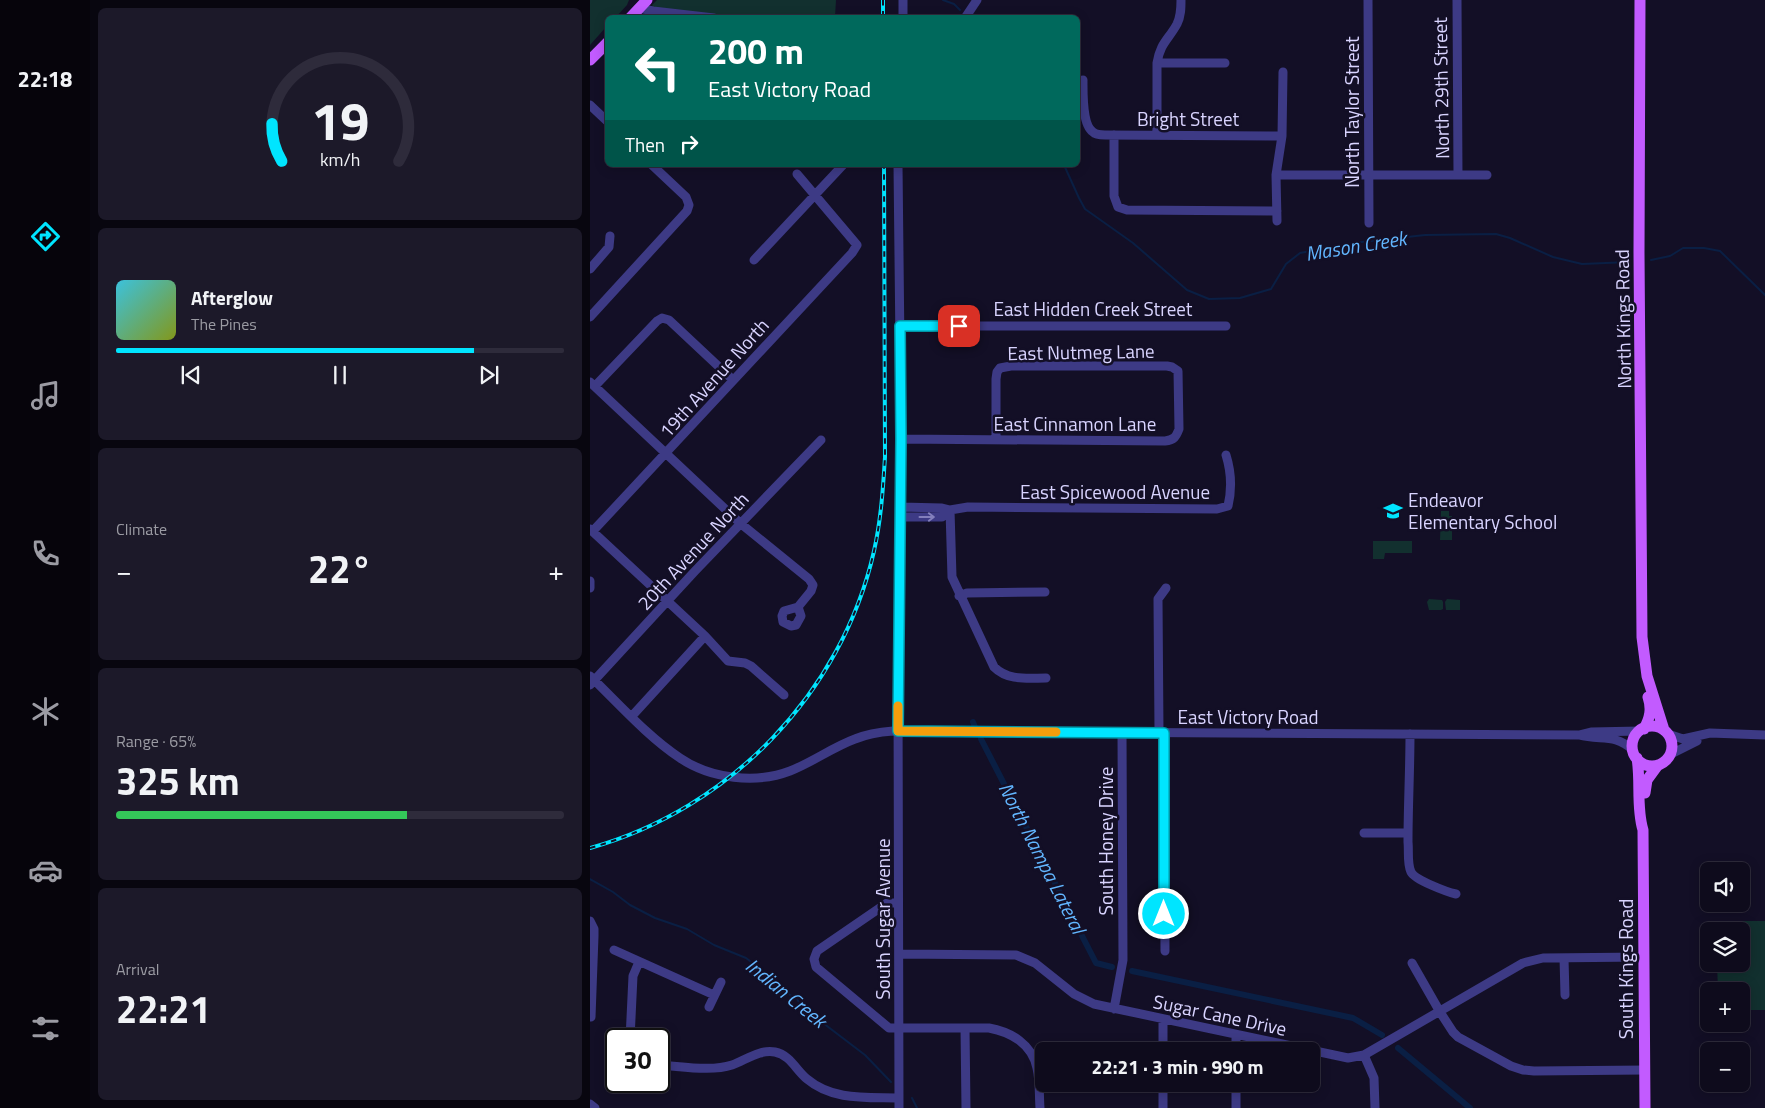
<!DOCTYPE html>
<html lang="en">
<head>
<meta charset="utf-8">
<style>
  :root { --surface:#0e0b1c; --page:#1c1929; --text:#f1f3f6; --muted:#9b9ba3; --line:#2e2b3b; --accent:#00e5ff }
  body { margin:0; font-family:"Titillium Web",sans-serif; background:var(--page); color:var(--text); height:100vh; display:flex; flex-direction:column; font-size:19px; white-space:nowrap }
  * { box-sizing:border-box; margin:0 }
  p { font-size:16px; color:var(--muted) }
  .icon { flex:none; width:28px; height:28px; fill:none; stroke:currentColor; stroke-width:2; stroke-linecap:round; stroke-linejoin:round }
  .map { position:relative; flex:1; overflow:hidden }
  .panel { display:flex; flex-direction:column; gap:8px; padding:8px; background:#08060f; width:500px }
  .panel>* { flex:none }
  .banner { position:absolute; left:15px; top:15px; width:475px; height:152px; border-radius:8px; box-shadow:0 2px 12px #0003,0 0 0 1px var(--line); background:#00695c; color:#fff; overflow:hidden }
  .tools { position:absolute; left:1110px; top:862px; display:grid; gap:10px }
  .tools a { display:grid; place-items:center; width:50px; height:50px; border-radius:8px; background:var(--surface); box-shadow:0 2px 12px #0003,0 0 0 1px var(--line); font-size:25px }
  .speed { position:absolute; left:15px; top:1028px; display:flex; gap:10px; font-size:25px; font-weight:700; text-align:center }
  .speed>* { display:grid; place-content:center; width:65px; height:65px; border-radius:50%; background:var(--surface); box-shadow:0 2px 12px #0003,0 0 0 1px var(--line); line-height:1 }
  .speed .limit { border:2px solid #111; border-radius:8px; background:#fff; color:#111 }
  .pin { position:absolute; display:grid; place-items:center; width:42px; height:42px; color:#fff; margin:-21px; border-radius:10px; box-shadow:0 2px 8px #0006 }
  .me { position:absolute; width:55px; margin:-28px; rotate:0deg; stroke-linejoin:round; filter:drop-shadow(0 0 4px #0008) }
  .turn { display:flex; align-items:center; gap:18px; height:105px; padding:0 20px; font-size:22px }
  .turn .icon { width:65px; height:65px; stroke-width:2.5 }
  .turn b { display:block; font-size:35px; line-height:42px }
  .then { display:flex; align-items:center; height:48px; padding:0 20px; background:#0003; gap:10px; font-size:19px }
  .big { font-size:38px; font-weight:700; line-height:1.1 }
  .panel .card { flex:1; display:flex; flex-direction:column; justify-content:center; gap:8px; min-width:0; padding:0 18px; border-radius:8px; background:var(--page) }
  .panel .dial { align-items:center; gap:0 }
  .dial svg { height:130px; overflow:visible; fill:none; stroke:var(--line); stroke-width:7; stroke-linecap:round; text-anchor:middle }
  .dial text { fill:var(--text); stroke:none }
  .song { display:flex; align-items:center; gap:15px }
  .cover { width:60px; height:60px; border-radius:8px; background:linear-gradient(135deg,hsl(190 70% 55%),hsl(70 70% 35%)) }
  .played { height:5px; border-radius:2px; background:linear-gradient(90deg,var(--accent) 80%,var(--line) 80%) }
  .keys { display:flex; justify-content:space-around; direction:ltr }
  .heat { display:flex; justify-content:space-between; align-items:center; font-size:28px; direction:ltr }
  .charge { height:8px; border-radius:4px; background:linear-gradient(90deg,#34c759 65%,var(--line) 0) }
  .trip { position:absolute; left:445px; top:1042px; width:285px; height:50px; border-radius:8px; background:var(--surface); box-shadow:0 2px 12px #0003,0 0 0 1px var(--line); font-weight:700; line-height:50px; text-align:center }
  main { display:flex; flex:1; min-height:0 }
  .dock { display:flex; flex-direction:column; width:90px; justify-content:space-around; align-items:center; background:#06040b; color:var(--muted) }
  .dock .icon { width:35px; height:35px }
  .dock .active { color:var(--accent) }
  .dock b { font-size:22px; color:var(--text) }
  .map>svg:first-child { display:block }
</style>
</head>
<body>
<main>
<nav class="dock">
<b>22:18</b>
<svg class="icon active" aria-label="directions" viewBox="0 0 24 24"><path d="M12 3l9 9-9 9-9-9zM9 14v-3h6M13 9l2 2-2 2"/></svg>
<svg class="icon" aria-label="music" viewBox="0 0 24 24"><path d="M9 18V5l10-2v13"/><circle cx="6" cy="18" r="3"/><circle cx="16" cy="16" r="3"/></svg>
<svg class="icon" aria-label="phone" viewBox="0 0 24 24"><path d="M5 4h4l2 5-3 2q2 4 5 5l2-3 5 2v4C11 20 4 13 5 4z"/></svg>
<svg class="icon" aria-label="climate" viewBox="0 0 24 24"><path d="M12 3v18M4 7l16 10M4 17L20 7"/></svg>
<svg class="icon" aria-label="car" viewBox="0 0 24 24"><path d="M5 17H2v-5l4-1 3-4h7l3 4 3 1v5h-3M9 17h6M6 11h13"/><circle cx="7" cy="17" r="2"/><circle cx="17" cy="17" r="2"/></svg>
<svg class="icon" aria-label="filters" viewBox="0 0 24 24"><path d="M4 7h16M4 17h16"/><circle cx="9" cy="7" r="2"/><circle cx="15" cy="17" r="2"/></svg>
</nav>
<section class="panel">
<div class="card dial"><svg viewBox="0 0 100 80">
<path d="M14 69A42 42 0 1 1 86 69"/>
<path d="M14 69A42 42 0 0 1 8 46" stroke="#00e5ff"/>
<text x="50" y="56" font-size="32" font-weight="700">19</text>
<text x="50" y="72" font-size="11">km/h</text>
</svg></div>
<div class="card">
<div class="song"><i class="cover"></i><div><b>Afterglow</b><p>The Pines</p></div></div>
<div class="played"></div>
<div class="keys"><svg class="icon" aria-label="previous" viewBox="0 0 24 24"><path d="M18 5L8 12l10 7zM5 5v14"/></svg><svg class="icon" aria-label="pause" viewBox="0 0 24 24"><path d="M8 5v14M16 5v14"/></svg><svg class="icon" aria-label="next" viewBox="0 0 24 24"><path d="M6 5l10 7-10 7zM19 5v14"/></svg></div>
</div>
<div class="card"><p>Climate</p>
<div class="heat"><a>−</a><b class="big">22°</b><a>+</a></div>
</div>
<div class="card"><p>Range · 65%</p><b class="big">325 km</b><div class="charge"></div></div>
<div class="card"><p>Arrival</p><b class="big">22:21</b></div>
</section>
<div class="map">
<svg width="1175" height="1108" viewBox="0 0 1175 1108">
  <rect width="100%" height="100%" fill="#130f26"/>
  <path fill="#12302f" d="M0,0H39L37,5L26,17L18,18L17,26L0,45Z
    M67,0H246L245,17H149L64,8L62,5Z
    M851,511H859V516H862V540H850Z
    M783,541H822V553H795L794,559H783Z
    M839,599L852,600L853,602V609L851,610H839L837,602Z
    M857,599L870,600V610H856L855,602Z
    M1127,921H1175V1010H1151V991H1128L1127,964H1151V931H1127Z"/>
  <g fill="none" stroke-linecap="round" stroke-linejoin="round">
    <path stroke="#0a1f44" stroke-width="2" d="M353,0L364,4L370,10
      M474,165L489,198L495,209L543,243L597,290L619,299L650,298L681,289L696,264L710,253L763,243L835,235L906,234L920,238L963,257L992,264L1040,262
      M1061,260L1080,256L1093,248H1114L1130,251L1175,295
      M0,879L23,892L40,905L65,918L97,929L124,945L156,958L172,970L190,989L207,999L212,1007L275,1055L301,1082
      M322,1098L327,1108"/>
    <path stroke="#0a1f44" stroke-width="6" d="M383,722L385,727
      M391,739L506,963L522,967
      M542,971L763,1018L792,1035
      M808,1048L880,1108"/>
    <path stroke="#3d3a85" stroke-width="9" d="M778,0L779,223
      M867,0L868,175
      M49,8L63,11L124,18
      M313,18V0
      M375,18L387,0
      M567,63H635
      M493,80C493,93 492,125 503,132C506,135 511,135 515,135L692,136
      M0,105L18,122
      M524,135V196L528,207L537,210L687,211
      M567,135V63C570,43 579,39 587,24C591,16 591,8 591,0
      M308,165L311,439L308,690L309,1108
      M686,175H897
      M687,221L686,175L692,136L693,72
      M164,260L253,165
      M0,269L19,247L20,236
      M0,317L97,211L99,205L96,197L62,165
      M309,326H636
      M0,382L150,523L219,579L223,585L221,591L208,607
      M5,386L67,321L72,318L79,320L143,380
      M311,439L575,441C584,440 586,437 589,429L588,371L582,367L577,366H421L410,368L407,372L406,379V440
      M311,507L352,508L360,510
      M360,510L362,577L404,667C418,681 437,678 456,678
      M311,517H352L360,510L378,507L627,509L638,506C642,489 641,471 636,455
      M0,529L115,636L138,661L155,663L161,666L194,695
      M3,531L262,253L267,245L207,174
      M0,581V588
      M369,596L377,593L455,592
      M208,607L211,616L206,625L201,626L193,622L192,616L194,611Z
      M0,676C28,703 58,737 90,758C121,779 166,784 200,771C223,762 243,747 265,739C277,734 290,732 303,731L989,735L1001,732L1050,731
      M0,685L105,571L231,440
      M42,716L115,636
      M569,732L568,599L576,588
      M574,733L575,951
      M820,734C820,770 818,806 818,842C819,851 817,864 821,872C825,880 857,892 866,894
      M1078,734L1093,739L1120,733L1175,735
      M989,735C1011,741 1024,733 1043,750
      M1081,754L1107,741
      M774,833H818
      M308,903H297L227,951L224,959L226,967L299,1028H399C421,1032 442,1044 447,1068C450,1081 449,1095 450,1108
      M0,921L4,929V936L1,1017
      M24,950L124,995
      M309,954L426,955L445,963L484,994L504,1004L758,1058L774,1055L933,963L953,958L1054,957
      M974,958L975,995
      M822,963L850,1012L863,1032L868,1037L921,1066L933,1070L944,1071L1055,1070
      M119,1007L131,982
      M524,1009L533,960L532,732
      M573,1019V1051
      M375,1028L376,1108
      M646,1035V1051
      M40,1039L43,976L49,962
      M774,1055L784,1078L785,1108
      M69,1065C90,1066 121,1072 142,1065C156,1060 170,1049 185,1052C200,1055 206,1070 217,1079C243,1101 277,1097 309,1098
      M573,1084V1108
      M646,1084V1108
      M0,1104L5,1108"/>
    <path stroke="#c25bff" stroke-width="11" d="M1050,0L1049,252L1052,637L1057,676L1074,730
      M40,18L57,0
      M0,60L18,42
      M1042 746a20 20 0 1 1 40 0a20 20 0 1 1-40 0Z
      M1054,729C1060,718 1062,709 1058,697
      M1047,758C1051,782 1046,807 1053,830L1055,1108
      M1055,793L1057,780L1068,765"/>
    <g stroke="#00e5ff" stroke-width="4">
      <path id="rail" d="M293,0V18
        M0,848C140,809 252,693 284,551C291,520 293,489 295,457L294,165"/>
    </g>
    <use href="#rail" stroke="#130f26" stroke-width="2" stroke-dasharray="5.5" stroke-linecap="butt"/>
  </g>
  <defs><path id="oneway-shaft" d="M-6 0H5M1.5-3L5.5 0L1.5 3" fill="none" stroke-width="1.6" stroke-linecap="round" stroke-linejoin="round" transform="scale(1.25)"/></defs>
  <use stroke="#837fbc" href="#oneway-shaft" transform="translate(337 517)"/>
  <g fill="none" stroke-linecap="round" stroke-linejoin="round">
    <g stroke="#0095a6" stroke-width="12">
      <path id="route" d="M369,326H310L311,439L308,731L574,733V914"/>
    </g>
    <use href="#route" stroke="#00e5ff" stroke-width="9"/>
    <path stroke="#f59e0b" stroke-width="9" d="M308,706V731L466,732"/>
  </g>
  <defs>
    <g id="school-bare" transform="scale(1.5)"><path d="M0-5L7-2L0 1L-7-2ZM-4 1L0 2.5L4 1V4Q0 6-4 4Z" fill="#00e5ff" stroke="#130f26" stroke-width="2.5" paint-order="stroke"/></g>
  </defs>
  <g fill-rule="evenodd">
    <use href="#school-bare" x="803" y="511"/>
  </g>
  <g text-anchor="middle" stroke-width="5" stroke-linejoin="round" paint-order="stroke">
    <g font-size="19" fill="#d9d4ff" stroke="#130f26">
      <text transform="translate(851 88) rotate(-91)" y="7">North 29th Street</text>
      <text transform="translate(762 112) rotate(-90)" y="7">North Taylor Street</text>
      <text x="598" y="126">Bright Street</text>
      <text x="503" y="316">East Hidden Creek Street</text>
      <text transform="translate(1033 319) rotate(-91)" y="7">North Kings Road</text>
      <text transform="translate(491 352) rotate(-1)" y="7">East Nutmeg Lane</text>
      <text transform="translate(124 378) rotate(-48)" y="7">19th Avenue North</text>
      <text x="485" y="431">East Cinnamon Lane</text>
      <text x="525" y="499">East Spicewood Avenue</text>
      <text transform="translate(103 551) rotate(-47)" y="7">20th Avenue North</text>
      <text x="658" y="724">East Victory Road</text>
      <text transform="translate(516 841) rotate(-90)" y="7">South Honey Drive</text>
      <text transform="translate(293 919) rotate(-90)" y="7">South Sugar Avenue</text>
      <text transform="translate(1036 969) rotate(-90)" y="7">South Kings Road</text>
      <text transform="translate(630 1015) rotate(12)" y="7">Sugar Cane Drive</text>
    </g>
    <g font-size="19" fill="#d9d4ff" stroke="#130f26" text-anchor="start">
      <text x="818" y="507">Endeavor<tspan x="818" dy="22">Elementary School</tspan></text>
    </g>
    <g font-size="20" font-style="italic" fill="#62b6ff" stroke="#130f26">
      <text transform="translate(766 246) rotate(-9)" y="7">Mason Creek</text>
      <text transform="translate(452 858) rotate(63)" y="7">North Nampa Lateral</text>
      <text transform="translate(196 993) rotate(39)" y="7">Indian Creek</text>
    </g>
  </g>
</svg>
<div class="tools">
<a><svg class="icon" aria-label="sound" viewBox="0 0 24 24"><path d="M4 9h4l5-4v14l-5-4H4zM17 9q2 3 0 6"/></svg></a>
<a><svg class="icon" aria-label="layers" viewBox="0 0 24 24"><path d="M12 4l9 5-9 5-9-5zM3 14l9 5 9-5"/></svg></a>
<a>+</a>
<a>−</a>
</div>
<div class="speed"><div class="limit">30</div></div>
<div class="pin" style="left:369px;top:326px;background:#d93025"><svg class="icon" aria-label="arrive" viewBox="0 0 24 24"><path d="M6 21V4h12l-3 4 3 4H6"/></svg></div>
<svg class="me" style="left:574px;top:914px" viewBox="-20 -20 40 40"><circle r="17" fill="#00e5ff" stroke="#fff" stroke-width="3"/><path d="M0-11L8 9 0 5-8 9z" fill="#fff"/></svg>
<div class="trip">22:21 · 3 min · 990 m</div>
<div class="banner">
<div class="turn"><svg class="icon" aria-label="left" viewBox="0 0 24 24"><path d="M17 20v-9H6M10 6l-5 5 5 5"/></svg><div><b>200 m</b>East Victory Road</div></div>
<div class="then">Then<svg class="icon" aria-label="right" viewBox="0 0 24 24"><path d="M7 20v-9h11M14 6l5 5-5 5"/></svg></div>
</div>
</div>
</main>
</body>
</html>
